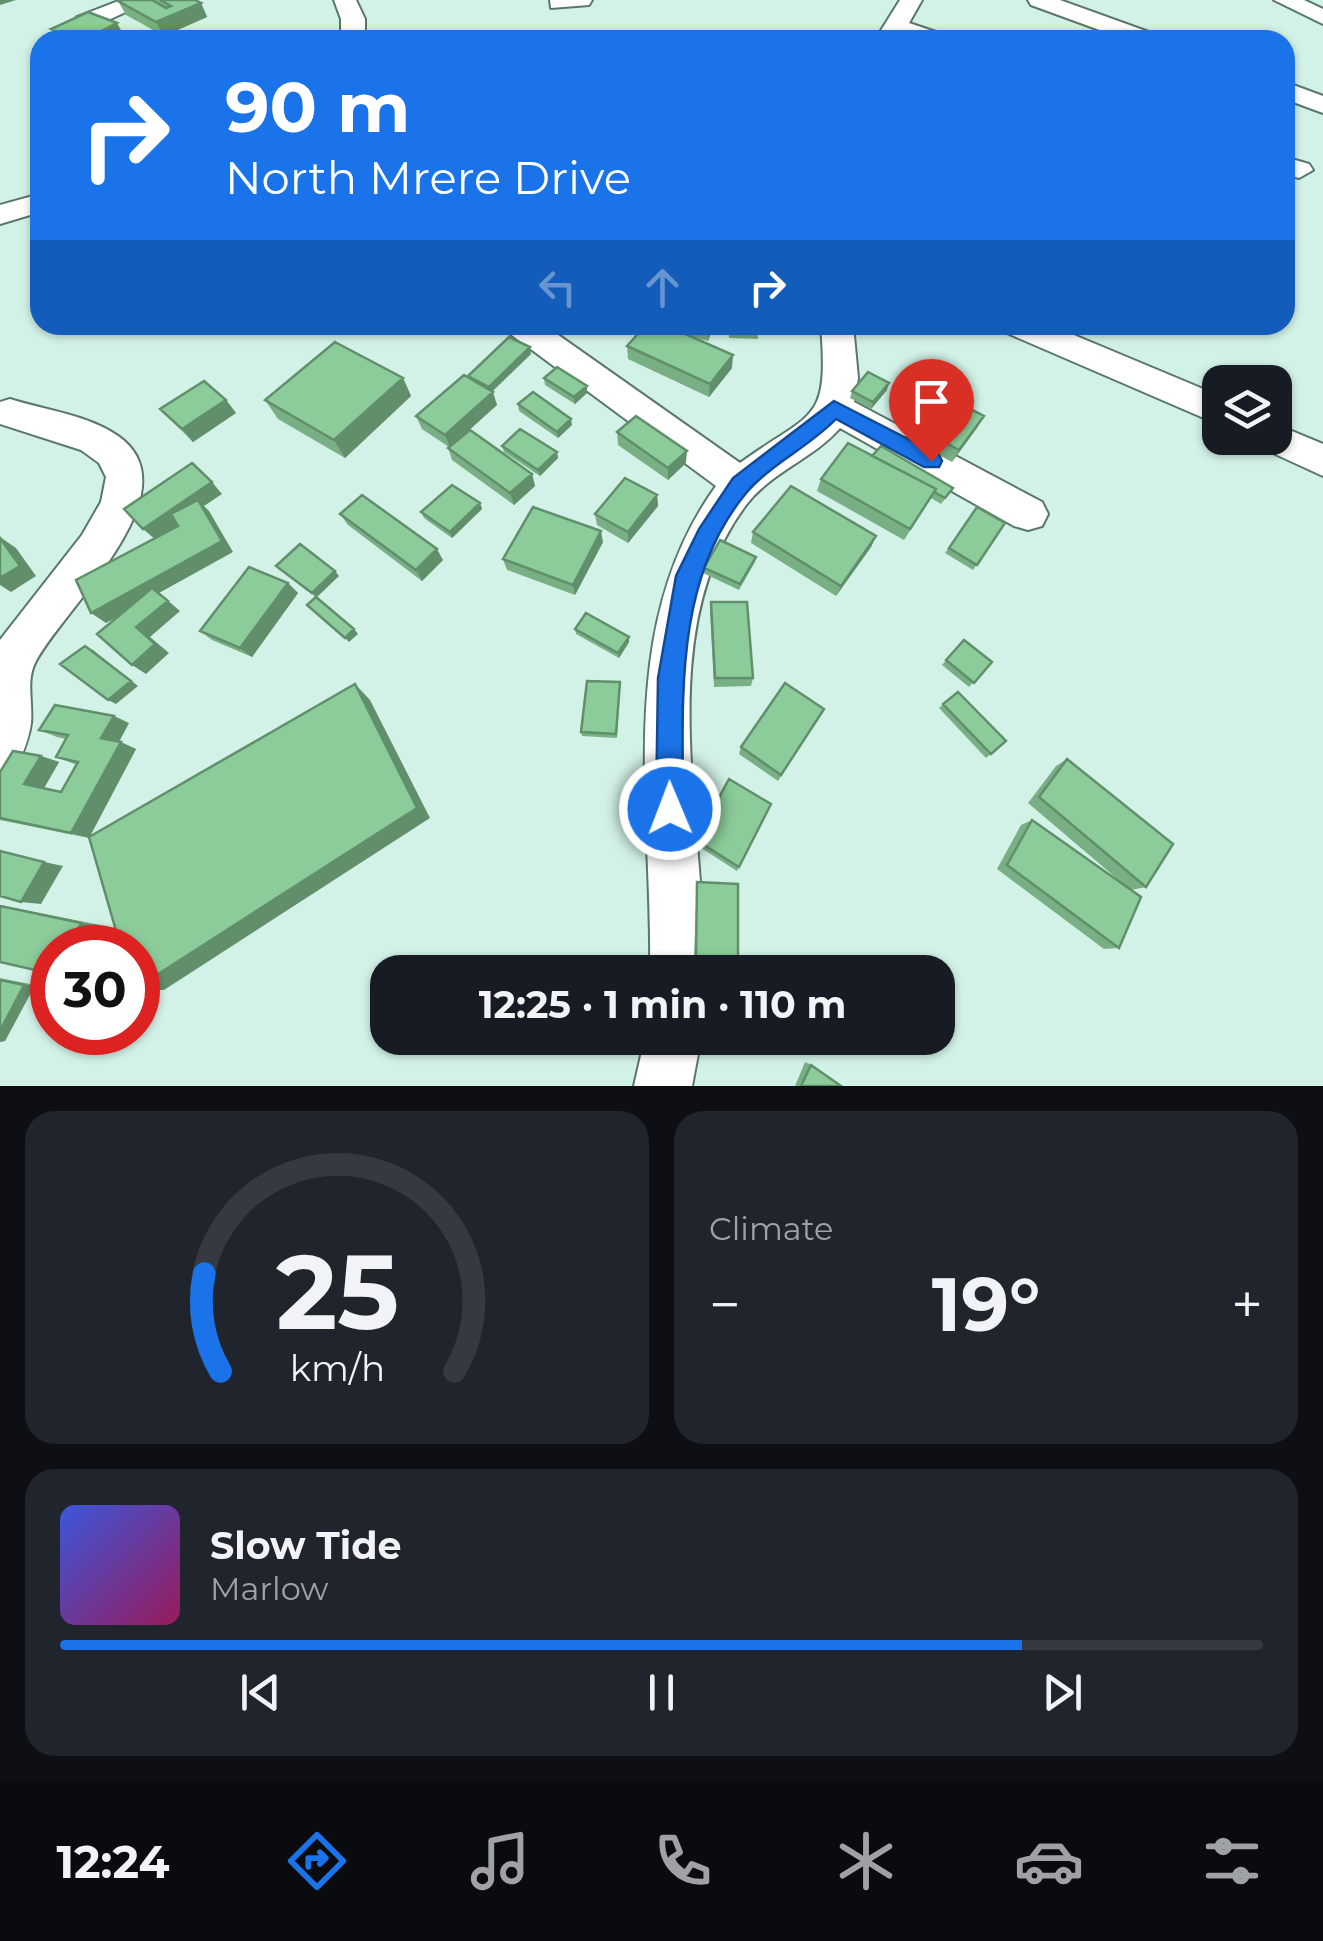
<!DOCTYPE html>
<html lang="en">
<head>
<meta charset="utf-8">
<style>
  :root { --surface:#171b24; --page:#20242c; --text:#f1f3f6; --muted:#9ea1a6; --line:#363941; --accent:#1a73e8 }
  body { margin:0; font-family:Montserrat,sans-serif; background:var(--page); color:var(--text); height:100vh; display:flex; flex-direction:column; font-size:38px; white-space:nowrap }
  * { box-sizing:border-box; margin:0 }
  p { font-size:32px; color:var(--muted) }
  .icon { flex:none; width:55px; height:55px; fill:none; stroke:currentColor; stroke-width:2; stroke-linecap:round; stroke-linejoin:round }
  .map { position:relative; height:1086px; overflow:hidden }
  .drawer { display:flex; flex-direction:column; gap:25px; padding:25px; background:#0d0f14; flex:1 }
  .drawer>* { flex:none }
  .banner { position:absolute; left:30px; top:30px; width:1265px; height:305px; border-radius:30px; box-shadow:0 2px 8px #0004; background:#1a73e8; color:#fff; overflow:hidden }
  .buttons { position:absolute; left:1202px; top:365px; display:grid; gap:20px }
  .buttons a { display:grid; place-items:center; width:90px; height:90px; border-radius:20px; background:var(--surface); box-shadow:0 2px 8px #0004; font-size:50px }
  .speed { position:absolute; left:30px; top:925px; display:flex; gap:20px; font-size:50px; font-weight:700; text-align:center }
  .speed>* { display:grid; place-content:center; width:130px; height:130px; border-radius:50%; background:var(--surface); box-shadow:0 2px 8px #0004; line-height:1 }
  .speed .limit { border:15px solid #d22; background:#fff; color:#111 }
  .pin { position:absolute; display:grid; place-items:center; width:85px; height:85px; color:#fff; margin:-102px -42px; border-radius:50% 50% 50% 0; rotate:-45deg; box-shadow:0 0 10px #0007 }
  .pin .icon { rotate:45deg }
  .me { position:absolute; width:110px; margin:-55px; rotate:359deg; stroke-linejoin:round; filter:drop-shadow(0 0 8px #0008) }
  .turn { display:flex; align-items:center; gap:35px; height:210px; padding:0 30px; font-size:45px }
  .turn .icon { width:130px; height:130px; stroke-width:2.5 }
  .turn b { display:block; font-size:70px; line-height:85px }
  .lanes { display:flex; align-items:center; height:95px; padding:0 30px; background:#0003; justify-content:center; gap:50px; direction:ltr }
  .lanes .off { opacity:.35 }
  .big { font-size:75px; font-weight:700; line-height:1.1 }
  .drawer .tile { flex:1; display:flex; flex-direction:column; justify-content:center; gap:15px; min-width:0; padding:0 35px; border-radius:30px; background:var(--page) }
  .drawer .dial { align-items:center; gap:0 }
  .dial svg { height:260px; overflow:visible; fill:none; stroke:var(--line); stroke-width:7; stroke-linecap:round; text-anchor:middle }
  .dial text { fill:var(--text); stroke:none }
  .song { display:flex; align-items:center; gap:30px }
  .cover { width:120px; height:120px; border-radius:15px; background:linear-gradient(135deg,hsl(230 70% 55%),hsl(330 70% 35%)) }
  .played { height:10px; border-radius:5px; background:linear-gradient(90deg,var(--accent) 80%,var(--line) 80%) }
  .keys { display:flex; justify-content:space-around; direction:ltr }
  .heat { display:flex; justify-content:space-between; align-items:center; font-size:55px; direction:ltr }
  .drawer .tiles { flex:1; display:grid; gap:25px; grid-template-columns:1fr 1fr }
  .tile:last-child { grid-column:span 2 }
  .trip { position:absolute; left:370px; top:955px; width:585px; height:100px; border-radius:30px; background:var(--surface); box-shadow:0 2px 8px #0004; font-weight:700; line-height:100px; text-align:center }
  .tab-bar { display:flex; height:160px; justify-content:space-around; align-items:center; background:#090b0e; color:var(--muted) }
  .tab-bar .icon { width:70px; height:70px }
  .tab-bar .selected { color:var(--accent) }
  .tab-bar b { font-size:45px; color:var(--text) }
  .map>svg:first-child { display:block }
</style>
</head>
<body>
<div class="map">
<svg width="1323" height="1086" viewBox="0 0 1323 1086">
  <rect width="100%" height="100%" fill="#d3f2e7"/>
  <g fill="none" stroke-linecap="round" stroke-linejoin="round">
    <g stroke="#5b766c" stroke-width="4">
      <path id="minor" d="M121,0H152L93,27L85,29L73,22L77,17Z
        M334,0H356L365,19V40H341V19Z
        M550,0H592L589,5L551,8Z
        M900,0H922L909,23L945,35L949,40H914L901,36L899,40H875Z
        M1028,0H1060L1157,35L1161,40H1127L1031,5Z
        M1274,0H1304L1323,9V24Z
        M1285,82L1323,96V113L1285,99Z
        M1285,157L1309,164L1313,170L1299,178L1285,174Z
        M40,194V212L0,224V205Z
        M505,325H544L740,463C813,410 829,425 821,325H853L858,378L854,402L1042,502L1048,514L1042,526L1028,530L1014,526L840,428C813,459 771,472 746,505C650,633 706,825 704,972H650C653,808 613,629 716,486L509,333Z
        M1003,325H1050L1220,396V425L1007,333Z
        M10,399C45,410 88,415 118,436C197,491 61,611 35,663C26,681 33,704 31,723C29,739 23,752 17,767L0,773V640L82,535L101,502L106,477L99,463L81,450L0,424V402Z
        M1275,424L1323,444V476L1262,448L1257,438H1275Z
        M645,1038H701L692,1086H634Z"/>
    </g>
    <use href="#minor" fill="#fff" fill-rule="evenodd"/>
  </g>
  <path fill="#78af84" d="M120,0H195L201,3L207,17L164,36L126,15L118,1Z
    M634,325H714L708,341L693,337L732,368L709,397L628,359L627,346L643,329Z
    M728,325H758V339L729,338Z
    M531,354L492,392L497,405L466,433L532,474L535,486L514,505L452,460L448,448L449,447L422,429L416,416L469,378L468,376Z
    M403,378L411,396L345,458L278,419L265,400Z
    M544,378L587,386V393L575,404L545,385Z
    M887,390L871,409L850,398L852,391Z
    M226,400L236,413L193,442L160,409Z
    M518,404L572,425L558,438L519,411Z
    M984,416L952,462L905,437L911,424Z
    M617,432L686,463L668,480L618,445Z
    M502,446L557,452L558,458L540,476L504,452Z
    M872,456L953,488L941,504L931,498L904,540L817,491L821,479Z
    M657,495L658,506L628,543L597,525L595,514Z
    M480,503L482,509L452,538L424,518L421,512Z
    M977,507L1005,523L973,570L945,553Z
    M340,514L443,560L422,581L348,525Z
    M753,532L876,536L871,547L836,596L751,543Z
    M603,542L575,595L507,570L503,559Z
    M756,557L755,562L739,590L703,573L704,568Z
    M288,583L298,593L252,657L212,640L200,631Z
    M711,602L753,678L751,686L714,687L710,612Z
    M575,629L629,637V642L619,658L576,634Z
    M964,640L992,662L969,687L942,665Z
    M620,687L617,738L582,736L581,732Z
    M958,692L1006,741L986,758L939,708Z
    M824,709L778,781L739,754L741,747Z
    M129,723L119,742L136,749L89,838L0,820V772L41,756L59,762L44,788L61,792L77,765L56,757L66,739L57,737L39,730Z
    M1067,759L1146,887L1131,890L1119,948L1104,949L997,869L1021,825L1032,820L1128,888L1028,803L1056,766Z
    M771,804L737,871L695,844L696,840Z
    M697,882L738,958L694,957Z
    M0,905L100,925L89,948H52L0,962Z
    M0,978L35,985L5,1041L0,1042Z
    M805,1062L811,1065L841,1086H795Z"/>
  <path fill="#618f6c" d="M0,0H16L0,5Z
    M201,3L207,17L164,36L156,22Z
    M117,23L125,37L119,40H83Z
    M710,325H714L708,341L709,327Z
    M530,347L531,354L490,393L489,387Z
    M733,355L732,368L709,397L710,384Z
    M403,378L411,396L345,458L334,440Z
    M889,383L887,390L871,409L873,402Z
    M587,386V393L575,404L574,397Z
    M493,392L497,405L450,447L445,435Z
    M226,400L236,413L193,442L182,429Z
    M984,416L977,428L952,462L959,450Z
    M571,419L572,425L558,438L557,432Z
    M687,451L686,463L668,480V468Z
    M557,452L558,458L540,476L538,470Z
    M532,474L535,486L514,505L510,493Z
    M212,482L222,494L204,506L209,511L233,552L159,593L180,611L150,637L169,653L146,674L132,665L136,627L159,593L106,623L91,613L202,508L156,540L143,529Z
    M657,495L658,506L628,543V532Z
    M480,503L482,509L452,538L450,532Z
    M601,531L603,542L575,595L573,585Z
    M876,536L871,547L836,596L841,586Z
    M0,537L16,548L36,576L11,592L0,585Z
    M437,549L443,560L422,581L416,570Z
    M335,571L339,576L316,598L312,593Z
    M288,583L298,593L252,657L240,648Z
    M354,629L358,634L349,642L345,638Z
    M629,637V642L619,658L618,653Z
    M85,646L93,650L138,686L116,704L108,700Z
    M355,684L370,700L430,818L164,990H138V987Z
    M114,716L129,723L117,745L101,738Z
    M121,742L136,749L89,838L71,833Z
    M41,756L59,762L43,790L24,784Z
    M44,862L63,866L41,904L21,902Z
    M81,923L100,925L89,948H69Z
    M24,985H35L5,1041L0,1042V1031Z"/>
  <path fill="#8bcc9a" stroke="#618f6c" stroke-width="2.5" d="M120,0H152L166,8L171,6L160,0H195L201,3L156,22L118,1Z
    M88,12L117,23L83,40L74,39L55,40L46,36L55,31L51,29Z
    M646,325H665L733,355L710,384L627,346Z
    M729,325H758L759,332L729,331Z
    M509,337L530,347L489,387L468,376Z
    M335,342L403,378L334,440L265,400Z
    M557,367L587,386L574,397L544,378Z
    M868,372L889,383L873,402L852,391Z
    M464,375L493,392L445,435L416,416Z
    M204,381L226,400L182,429L160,409Z
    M533,392L571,419L557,432L518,404Z
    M937,392L984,416L959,450L911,424Z
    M636,416L687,451L668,468L617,432Z
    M520,429L557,452L538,470L502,446Z
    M470,430L532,474L510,493L448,448Z
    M848,443L936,489L910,529L821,479Z
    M881,446L953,488L945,498L934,492L936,489L872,456Z
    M192,463L212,482L143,529L124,509Z
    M625,478L657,495L628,532L595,514Z
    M452,485L480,503L450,532L421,512Z
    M791,486L876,536L841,586L753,532Z
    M362,495L437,549L416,570L340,514Z
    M198,500L222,541L91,613L76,580L178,526L171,514Z
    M533,507L601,531L573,585L503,559Z
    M977,507L1005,523L977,565L949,548Z
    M0,538L20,566L0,578Z
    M720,540L756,557L740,584L704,568Z
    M300,544L335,571L312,593L276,566Z
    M249,567L288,583L240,648L200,631Z
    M152,588L168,601L136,627L155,644L132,665L97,634Z
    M316,597L354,629L345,638L307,605Z
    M711,602H747L753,678H715Z
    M586,613L629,637L618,653L575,629Z
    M964,640L992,662L974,683L946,660Z
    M85,646L131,681L108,700L60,664Z
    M587,681L620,682L616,734L581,732Z
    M785,683L824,709L781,775L741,747Z
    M355,684L417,808L138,987V948H121L89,837Z
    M958,692L1006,741L991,754L943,704Z
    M55,705L114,716L101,738L121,742L71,833L0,818V772L13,751L41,756L24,784L61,792L78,762L56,757L68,735L39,730Z
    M1067,759L1173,844L1146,887L1039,797Z
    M729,779L771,804L739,867L696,840Z
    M1032,820L1141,897L1119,948L1007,865Z
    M0,851L44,862L21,902L0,896Z
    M697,882L738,884V958L696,956Z
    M0,906L81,923L69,948H52V974L0,962Z
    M0,980L24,985L0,1031Z
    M811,1065L841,1086H801Z"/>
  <path fill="#1a73e8" stroke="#114b97" stroke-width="2.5" d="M834,401L939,455L942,461L939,467H924L836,419C810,446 770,465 747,492C673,580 683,702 683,809L679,819L670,823L660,819L656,809L658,678L676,576L699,529L733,478Z"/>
</svg>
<div class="buttons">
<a><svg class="icon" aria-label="layers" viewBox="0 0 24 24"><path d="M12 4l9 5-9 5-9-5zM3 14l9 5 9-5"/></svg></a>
</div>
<div class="speed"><div class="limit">30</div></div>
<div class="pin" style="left:931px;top:461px;background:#d93025"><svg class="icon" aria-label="arrive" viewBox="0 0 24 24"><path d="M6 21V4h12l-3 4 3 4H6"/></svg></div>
<svg class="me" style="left:670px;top:809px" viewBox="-20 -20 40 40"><circle r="17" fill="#1a73e8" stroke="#fff" stroke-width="3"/><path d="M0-11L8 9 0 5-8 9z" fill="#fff"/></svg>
<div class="trip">12:25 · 1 min · 110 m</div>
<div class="banner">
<div class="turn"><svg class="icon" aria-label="right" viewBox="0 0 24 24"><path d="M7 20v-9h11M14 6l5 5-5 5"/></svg><div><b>90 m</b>North Mrere Drive</div></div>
<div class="lanes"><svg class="icon off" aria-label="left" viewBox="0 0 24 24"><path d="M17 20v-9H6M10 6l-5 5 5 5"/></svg><svg class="icon off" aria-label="ahead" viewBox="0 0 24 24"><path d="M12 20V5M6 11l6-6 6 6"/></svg><svg class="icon" aria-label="right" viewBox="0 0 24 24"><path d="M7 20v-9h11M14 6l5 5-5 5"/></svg></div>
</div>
</div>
<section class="drawer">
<div class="tiles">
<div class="tile dial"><svg viewBox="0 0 100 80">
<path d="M14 69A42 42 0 1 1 86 69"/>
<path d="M14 69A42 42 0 0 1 9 39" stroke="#1a73e8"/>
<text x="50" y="56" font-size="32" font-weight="700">25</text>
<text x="50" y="72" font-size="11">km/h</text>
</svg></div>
<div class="tile"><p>Climate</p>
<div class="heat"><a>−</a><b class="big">19°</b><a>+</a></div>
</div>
<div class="tile">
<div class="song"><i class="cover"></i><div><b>Slow Tide</b><p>Marlow</p></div></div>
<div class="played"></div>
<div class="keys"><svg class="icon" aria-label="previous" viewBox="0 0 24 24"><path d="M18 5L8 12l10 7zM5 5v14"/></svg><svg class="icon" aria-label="pause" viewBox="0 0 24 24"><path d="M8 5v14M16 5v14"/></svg><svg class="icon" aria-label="next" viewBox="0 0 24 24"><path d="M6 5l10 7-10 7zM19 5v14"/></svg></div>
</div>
</div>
</section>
<nav class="tab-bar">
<b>12:24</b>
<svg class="icon selected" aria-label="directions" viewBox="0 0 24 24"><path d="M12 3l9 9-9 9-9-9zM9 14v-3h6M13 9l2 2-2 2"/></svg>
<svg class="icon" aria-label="music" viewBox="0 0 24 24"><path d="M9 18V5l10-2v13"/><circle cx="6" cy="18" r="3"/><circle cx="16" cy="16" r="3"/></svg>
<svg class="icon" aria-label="phone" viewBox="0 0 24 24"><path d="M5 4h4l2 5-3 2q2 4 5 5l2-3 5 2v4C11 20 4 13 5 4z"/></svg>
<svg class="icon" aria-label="climate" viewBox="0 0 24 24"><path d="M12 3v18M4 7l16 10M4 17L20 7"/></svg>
<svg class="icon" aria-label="car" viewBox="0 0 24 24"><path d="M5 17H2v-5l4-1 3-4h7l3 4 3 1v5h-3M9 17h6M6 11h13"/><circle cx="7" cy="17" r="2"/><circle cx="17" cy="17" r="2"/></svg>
<svg class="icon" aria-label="filters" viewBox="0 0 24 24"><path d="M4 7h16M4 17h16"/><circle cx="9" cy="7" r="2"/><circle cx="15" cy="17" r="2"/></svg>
</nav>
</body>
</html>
